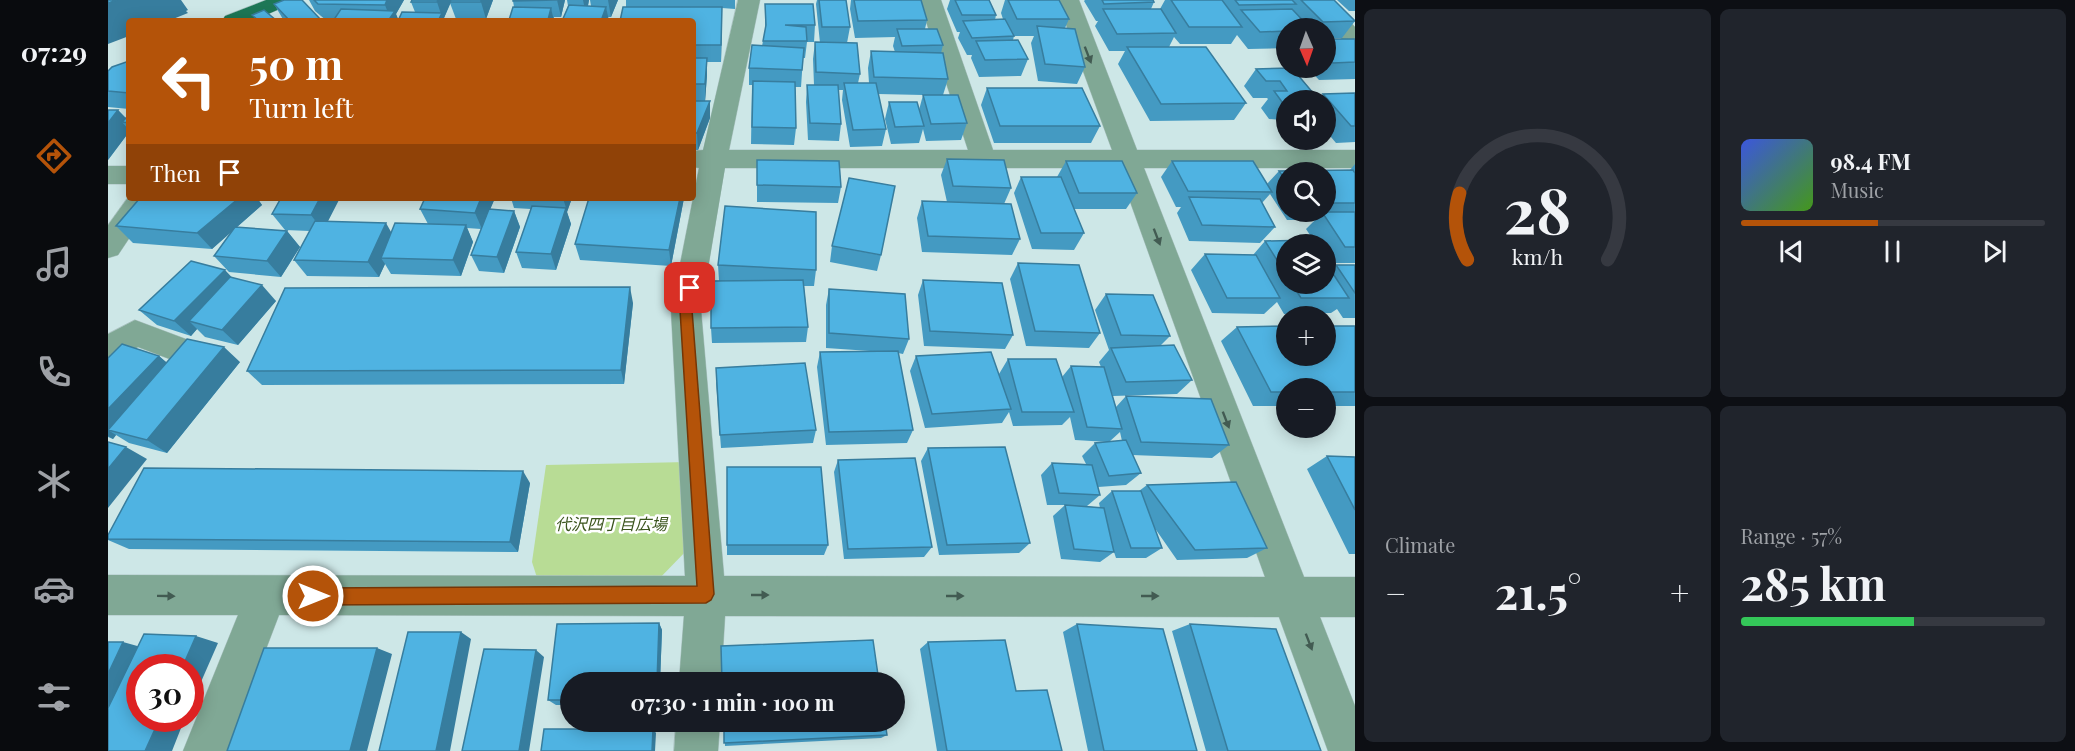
<!DOCTYPE html>
<html lang="en">
<head>
<meta charset="utf-8">
<style>
  :root { --surface:#171b24; --page:#20242c; --text:#f1f3f6; --muted:#9ea1a6; --line:#363941; --accent:#b45309 }
  body { margin:0; font-family:"Playfair Display","Noto Sans JP",serif; background:var(--page); color:var(--text); height:100vh; display:flex; flex-direction:column; font-size:22px; white-space:nowrap }
  * { box-sizing:border-box; margin:0 }
  p { font-size:20px; color:var(--muted) }
  .icon { flex:none; width:33px; height:33px; fill:none; stroke:currentColor; stroke-width:2; stroke-linecap:round; stroke-linejoin:round }
  .map { position:relative; flex:1; overflow:hidden }
  .panel { display:flex; flex-direction:column; gap:9px; padding:9px; background:#0d0f14; width:720px }
  .panel>* { flex:none }
  .top-card { position:absolute; left:18px; top:18px; width:570px; height:183px; border-radius:6px; box-shadow:0 3px 15px #0003; background:#b45309; color:#fff; overflow:hidden }
  .needle { width:39px; rotate:178deg }
  .controls { position:absolute; left:1168px; top:18px; display:grid; gap:12px }
  .controls a { display:grid; place-items:center; width:60px; height:60px; border-radius:50%; background:var(--surface); box-shadow:0 3px 15px #0003; font-size:30px }
  .speed { position:absolute; left:18px; top:654px; display:flex; gap:12px; font-size:30px; font-weight:700; text-align:center }
  .speed>* { display:grid; place-content:center; width:78px; height:78px; border-radius:50%; background:var(--surface); box-shadow:0 3px 15px #0003; line-height:1 }
  .speed .limit { border:9px solid #d22; background:#fff; color:#111 }
  .pin { position:absolute; display:grid; place-items:center; width:51px; height:51px; color:#fff; margin:-26px; border-radius:12px; box-shadow:0 3px 9px #0006 }
  .me { position:absolute; width:66px; margin:-33px; rotate:90deg; stroke-linejoin:round; filter:drop-shadow(0 0 4px #0008) }
  .turn { display:flex; align-items:center; gap:21px; height:126px; padding:0 24px; font-size:27px }
  .turn .icon { width:78px; height:78px; stroke-width:2.5 }
  .turn b { display:block; font-size:42px; line-height:51px }
  .then { display:flex; align-items:center; height:57px; padding:0 24px; background:#0003; gap:12px; font-size:22px }
  .big { font-size:45px; font-weight:700; line-height:1.1 }
  .panel .card { flex:1; display:flex; flex-direction:column; justify-content:center; gap:9px; min-width:0; padding:0 21px; border-radius:9px; background:var(--page) }
  .panel .dial { align-items:center; gap:0 }
  .dial svg { height:156px; overflow:visible; fill:none; stroke:var(--line); stroke-width:7; stroke-linecap:round; text-anchor:middle }
  .dial text { fill:var(--text); stroke:none }
  .song { display:flex; align-items:center; gap:18px }
  .cover { width:72px; height:72px; border-radius:9px; background:linear-gradient(135deg,hsl(230 70% 55%),hsl(100 70% 35%)) }
  .played { height:6px; border-radius:3px; background:linear-gradient(90deg,var(--accent) 45%,var(--line) 45%) }
  .keys { display:flex; justify-content:space-around; direction:ltr }
  .heat { display:flex; justify-content:space-between; align-items:center; font-size:33px; direction:ltr }
  .charge { height:9px; border-radius:4px; background:linear-gradient(90deg,#34c759 57%,var(--line) 0) }
  .panel .tiles { flex:1; display:grid; gap:9px; grid-template-columns:repeat(2,1fr) }
  .trip { position:absolute; left:452px; top:672px; width:345px; height:60px; border-radius:30px; background:var(--surface); box-shadow:0 3px 15px #0003; font-weight:700; line-height:60px; text-align:center }
  main { display:flex; flex:1; min-height:0 }
  .tab-bar { display:flex; flex-direction:column; width:108px; justify-content:space-around; align-items:center; background:#090b0e; color:var(--muted) }
  .tab-bar .icon { width:42px; height:42px }
  .tab-bar .on { color:var(--accent) }
  .tab-bar b { font-size:27px; color:var(--text) }
  .map>svg:first-child { display:block }
</style>
</head>
<body>
<main>
<nav class="tab-bar">
<b>07:29</b>
<svg class="icon on" aria-label="directions" viewBox="0 0 24 24"><path d="M12 3l9 9-9 9-9-9zM9 14v-3h6M13 9l2 2-2 2"/></svg>
<svg class="icon" aria-label="music" viewBox="0 0 24 24"><path d="M9 18V5l10-2v13"/><circle cx="6" cy="18" r="3"/><circle cx="16" cy="16" r="3"/></svg>
<svg class="icon" aria-label="phone" viewBox="0 0 24 24"><path d="M5 4h4l2 5-3 2q2 4 5 5l2-3 5 2v4C11 20 4 13 5 4z"/></svg>
<svg class="icon" aria-label="climate" viewBox="0 0 24 24"><path d="M12 3v18M4 7l16 10M4 17L20 7"/></svg>
<svg class="icon" aria-label="car" viewBox="0 0 24 24"><path d="M5 17H2v-5l4-1 3-4h7l3 4 3 1v5h-3M9 17h6M6 11h13"/><circle cx="7" cy="17" r="2"/><circle cx="17" cy="17" r="2"/></svg>
<svg class="icon" aria-label="filters" viewBox="0 0 24 24"><path d="M4 7h16M4 17h16"/><circle cx="9" cy="7" r="2"/><circle cx="15" cy="17" r="2"/></svg>
</nav>
<div class="map">
<svg width="1247" height="751" viewBox="0 0 1247 751">
  <rect width="100%" height="100%" fill="#cde7e7"/>
  <path fill="#b8dc95" d="M580,462L582,547L546,584L432,587L424,562L438,465Z"/>
  <g fill="none" stroke-linecap="round" stroke-linejoin="round">
    <g stroke="#adc4c4" stroke-width="1">
      <path id="minor" d="M630,0H652L621,150H860L811,0H833L885,150H1004L949,0H971L1029,150H1247V168H1036L1196,577H1247V617H1212L1247,706V751H1220L1171,617L617,616L613,682H571L576,616L171,615L119,751H75L130,615H0V575L577,576L563,310L591,168L585,167V151L595,150ZM617,168H1010L1157,577L616,576L593,310Z
        M1199,0H1222L1247,27V47L1239,45Z
        M0,166H21V184H0Z
        M21,196L48,198L10,255L0,258V225Z
        M27,320L83,341L88,350L83,359L72,363L30,347L14,357L0,360V334Z
        M568,722H612L610,751H566Z"/>
    </g>
    <g stroke="#adc4c4" stroke-width="1">
      <path id="major" d="M158,0H187L183,4L144,21H114L117,16Z"/>
    </g>
    <use href="#minor" fill="#80a895" fill-rule="evenodd"/>
    <use href="#major" fill="#1d7756" fill-rule="evenodd"/>
  </g>
  <path fill="#449ac2" fill-rule="evenodd" d="M201,0H296L288,14L290,20L307,12L303,2L304,0H385L378,19H348L342,3L336,18L337,21H219L207,11Z
    M457,0L453,17H446V21H402L401,20L406,7L405,1Z
    M459,0H481L480,6H483L482,0H510L503,17H500L501,21H454L460,6Z
    M518,0H627V9L614,8L613,62H599V75L597,101L602,118L590,150H585V21L518,7Z
    M709,0H738L742,27L739,43L752,74L750,83H761L760,68L763,51L787,52L785,46L787,37L747,38L742,9L743,0H813L819,20L817,29L835,45L833,53L840,79L835,95L859,123L853,140L818,141L815,129L811,143L783,144L777,119L781,102L811,110L815,95L770,94L778,129L774,146L742,147L734,100L735,90H730L733,124L731,141L700,140L698,102L699,85H706L705,59L707,42L712,43L708,4Z
    M842,0H881L888,15L887,20L895,19L893,13L897,0H951L961,19L957,28L977,67L969,84L930,81L923,43L926,36H906L905,40L920,59L913,76L871,77L863,58L864,55H859L850,38L852,32H849L839,9Z
    M977,0H1045L1046,2L1043,9H1052L1057,0H1226L1247,20V21L1234,38H1218V28H1179V48L1140,49L1129,35L1123,44H1072L1066,37L1061,47L1138,103L1126,120L1042,121L1010,64L1017,51H1001L987,26L990,21H988L976,1Z
    M1229,0H1247V11H1241Z
    M166,4L214,21H176Z
    M657,4L707,25L706,42H699L697,58H695L693,87H687L688,128L686,145L643,144L644,85H641V68L654,46L657,31Z
    M1218,39H1247V79L1211,80L1200,68H1218Z
    M21,61V109L0,107V71Z
    M1148,69L1210,100L1215,94L1247,93V142L1228,143L1218,131V100H1179V126L1174,120L1161,119L1153,108L1160,99L1159,98H1145L1136,86Z
    M879,88L992,126L983,143H886L873,105Z
    M10,110L18,118L21,115V132L0,160Z
    M839,159L903,188L896,204L912,239L904,255L814,252L809,218L814,201L839,202L833,175Z
    M649,160L733,187L730,203L649,202Z
    M958,161L1029,193L1018,209H966L976,233L966,250L924,249L906,193L913,177H949Z
    M1064,161L1159,184L1171,171L1242,170L1247,164V263H1220L1218,261V244H1208L1198,229L1207,220H1179L1162,194L1154,203L1167,227L1152,243L1081,241L1069,213L1073,207H1068L1053,177ZM1179,172H1218V212H1179Z
    M32,198H149L154,205L129,227L179,231L192,247L173,277L121,272L106,256L123,232L104,249L25,243L8,226Z
    M173,198L220,221L283,233L320,224L312,209L317,198H387L382,209L406,211L412,227L396,273L371,271L363,255L373,229L359,228L365,242L353,276L283,274L277,264L271,277L199,276L186,260L202,231L177,230L164,214Z
    M403,198H464L459,212L463,224L448,270L414,268L408,252L423,209L406,208Z
    M481,198H576L563,266L472,260L467,244Z
    M1157,241L1179,244V284H1218L1223,270L1228,265H1247V318H1235L1229,309L1223,313L1176,314L1169,302L1156,314L1104,313L1083,270L1097,254L1145,255Z
    M724,246L773,255L769,271L722,262Z
    M910,263L992,333L981,348L918,346L902,279Z
    M610,265L708,270L706,286H696L700,327L698,342L604,343L603,328L611,281Z
    M123,277L168,301L130,345L97,337L89,329L83,336L49,325L31,310Z
    M815,280L905,335L897,349L816,346L810,295Z
    M721,289L801,339L795,354L790,353L805,430L799,443L718,445L709,367L712,352L762,351L718,348V305Z
    M998,294L1062,336L1053,345L1084,380L1069,394L1005,396L1002,388L1008,407L1018,396L1121,445L1104,458L1024,455L1033,473L1018,485L990,487L992,495L979,506L992,508L991,503L1004,491H1031L1039,485L1159,548L1139,558L1069,560L1046,527L1054,548L1038,558H1008L1006,552L992,562L953,559L945,516L957,505H939L933,475L944,463L978,464L974,456L987,443L1000,442L967,440L962,417L954,425L905,426L901,412L894,423L817,428L802,371L808,356L891,374L900,359L954,377L963,366L993,367L991,362L1001,350L987,310ZM1012,432L1014,441L1001,442Z
    M525,303L516,384L154,385L139,371Z
    M1247,326V406H1218V388H1179V406H1145L1113,341L1129,327Z
    M51,356L58,363L132,362L59,453L21,443L8,435L5,439L0,437V358Z
    M608,382L708,430L705,443L613,448Z
    M820,448L922,543L911,553L831,555L813,461Z
    M1219,456L1247,457V554H1241L1199,469Z
    M730,460L824,547L816,557L736,559L726,472Z
    M619,467L720,545L716,555H619Z
    M422,483L410,552L21,549L0,540V535Z
    M551,623L554,630L552,682H462V705H448L440,700L449,624Z
    M969,624L1089,751H980L955,632Z
    M1082,624L1213,751H1098L1064,631Z
    M820,642L954,751H829L812,649Z
    M616,722L779,735L773,738L617,746Z"/>
  <path fill="#377d9e" d="M9,0H73L80,10L78,11L80,13L60,21H21V36L0,44V3Z
    M279,0H296L288,14L291,21H280L282,18L277,5Z
    M330,0H344L336,18L337,21H330L333,14L329,2Z
    M373,0H385L378,19L373,2Z
    M449,0H457L453,17Z
    M475,0H481L478,15Z
    M500,0H510L503,17Z
    M498,7L501,21H493Z
    M614,7V24L613,62V45Z
    M443,8L446,21H440V20Z
    M599,58V75L597,102V84Z
    M602,101V118L590,150L589,133Z
    M10,110L21,122H14L21,130V132L0,160V123Z
    M131,198H149L154,205L104,249L89,233Z
    M212,198H232L215,231L203,215Z
    M373,198H387L374,229L367,213Z
    M455,198H464L459,212L463,224L448,270L443,254L458,208Z
    M572,198H576L563,266L561,250Z
    M406,211L412,227L396,273L389,257Z
    M278,223L287,239L273,258L277,264L271,277L260,262Z
    M358,225L365,242L353,276L345,260Z
    M179,231L192,247L173,277L159,261Z
    M117,270L132,286L81,321L89,329L83,336L66,321Z
    M154,285L168,301L130,345L114,330Z
    M522,287L525,303L516,384L513,370Z
    M116,347L132,362L59,453L39,440Z
    M51,356L69,371L0,430V409Z
    M0,430L8,435L5,439L0,436Z
    M18,447L39,459L0,508V469Z
    M415,471L422,483L410,552L402,542Z
    M551,623L554,630L552,682H549Z
    M353,632L363,639L342,751H328Z
    M88,636L110,643L82,707V668H74Z
    M15,642L40,649L0,736V674Z
    M269,648L284,654L259,751H242Z
    M428,650L436,657L421,751H411Z
    M52,718H77L64,751H37Z
    M545,729L548,733L547,751H544Z"/>
  <path fill="#4fb3e2" stroke="#377d9e" stroke-width="1.5" d="M0,0H9L0,3Z
    M176,0H194L214,21H182L166,4Z
    M206,0H279L277,5L210,4Z
    M304,0H330L329,2H303Z
    M343,0H373V2H342Z
    M405,0H449L405,1Z
    M711,0H738L742,27H714Z
    M746,0H813L819,20L750,21Z
    M847,0H881L888,15H854Z
    M900,0H951L961,19H909Z
    M994,0H1045L1046,2L996,4Z
    M1063,0H1114L1134,27H1081Z
    M1127,0H1184L1188,4L1131,5Z
    M1193,0H1226L1247,21L1215,22Z
    M657,4H705L707,25H677L698,27L699,41H655L658,25Z
    M461,5L498,7L493,21H454Z
    M405,7L443,8L440,20H401Z
    M515,7H614L613,45H585V21H512Z
    M233,9L287,11L280,21H225Z
    M995,9H1053L1068,33L1009,34Z
    M1184,9L1202,28H1179V31L1152,32L1133,10Z
    M156,10L169,21H151L144,15Z
    M294,12L334,13L330,21H290Z
    M897,19L906,36L864,38L855,21Z
    M929,26L967,29L977,67L937,64Z
    M789,29H829L835,45L794,46Z
    M1218,39H1247V62L1225,63L1218,55Z
    M910,40L920,59L877,60L868,41Z
    M707,42L749,43L752,74L708,72Z
    M644,45L696,48L694,70L641,68Z
    M1019,47H1098L1138,103L1053,104Z
    M763,51L835,53L840,79L766,77Z
    M585,58H599L597,84H585Z
    M21,61V93L0,91V71L4,67Z
    M1184,68L1211,100H1179V102H1174L1166,91H1179L1172,81H1158L1148,69Z
    M645,81L687,82L688,128L644,127Z
    M736,83H768L778,129L745,130Z
    M699,85H730L733,124L702,123Z
    M879,88H974L992,126H892Z
    M1247,93V126H1243L1215,94Z
    M815,95H850L859,123L823,124Z
    M585,101H602L589,133H585Z
    M781,102H809L816,126L787,127Z
    M0,110H10L0,123Z
    M21,115V123L14,122Z
    M839,159L896,160L903,188L845,186Z
    M649,160L731,161L733,187L649,185Z
    M958,161H1014L1029,193H971Z
    M1064,161H1145L1164,192L1080,191Z
    M1245,170L1247,173V203H1218V172H1179V182L1171,171Z
    M913,177H953L976,233H933Z
    M741,178L787,186L773,255L724,246Z
    M1081,197L1152,199L1167,227L1094,225Z
    M32,198H131L89,233L8,226Z
    M173,198H212L203,215L164,214Z
    M317,198H373L367,213L312,209Z
    M481,198H572L561,250L467,244Z
    M814,201L903,204L912,239L820,236Z
    M424,206L458,208L443,254L408,252Z
    M617,206L708,212V270L610,265Z
    M381,209L406,211L389,257L363,255Z
    M1214,212H1247V247H1237Z
    M207,221L278,223L260,262L186,260Z
    M287,223L358,225L345,260L273,258Z
    M127,227L179,231L159,261L106,256Z
    M1203,240L1206,244H1179V276L1157,241Z
    M1097,254L1148,255L1172,298H1119Z
    M83,261L117,270L66,321L31,310Z
    M910,263L971,265L992,333L927,331Z
    M1218,263L1241,298H1193L1184,284H1218Z
    M1228,265H1247V293Z
    M122,277L154,285L114,330L81,321Z
    M695,280L700,327L603,328V281Z
    M815,280L894,283L905,335L822,331Z
    M522,287L513,370L139,371L177,288Z
    M721,289L797,294L801,339L721,333Z
    M998,294L1045,295L1062,336L1013,335Z
    M1179,326V356H1218V326H1247V392H1218V388H1179V392H1163L1129,327Z
    M79,339L116,347L39,440L0,430Z
    M14,344L51,356L0,409V358Z
    M1066,345L1084,380L1018,382L1003,348Z
    M790,351L805,430L721,432L712,352Z
    M883,352L903,409L824,414L808,356Z
    M900,359H948L966,412H914Z
    M697,363L708,430L612,435L608,368Z
    M963,366L996,367L1014,429L979,427Z
    M1018,396L1103,399L1121,445L1033,442Z
    M1018,440L1033,473L1001,476L987,443Z
    M0,442L18,447L0,469Z
    M897,447L922,543L839,545L820,448Z
    M1219,456L1247,457V510Z
    M807,458L824,547L740,549L730,460Z
    M944,463L984,465L992,495L951,493Z
    M619,467H713L720,545H619Z
    M36,468L415,471L402,542L0,539V535Z
    M1128,482L1159,548L1087,550L1039,485Z
    M1004,491H1033L1054,548H1023Z
    M957,505L996,508L1006,552L966,549Z
    M551,623L549,682H462V700H440L449,624Z
    M969,624L1055,629L1089,751H996Z
    M1082,624L1168,629L1213,751H1120Z
    M300,632H353L328,751H271Z
    M36,634L88,636L74,668H32V718H52L37,751H0V708Z
    M765,640L771,682H614L613,646Z
    M897,640L908,691L939,690L954,751H839L820,642Z
    M0,642H15L0,674Z
    M156,648H269L242,751H119Z
    M376,649L428,650L411,751H354Z
    M616,722H777L779,735L616,743Z
    M436,729H545L544,751H433Z"/>
  <defs><path id="oneway-solid" d="M-6-.8H1V-3.2L6.5 0L1 3.2V.8H-6Z" transform="scale(1.5)"/></defs>
  <g fill="#425b52">
    <use href="#oneway-solid" transform="translate(980 55) rotate(69)"/>
    <use href="#oneway-solid" transform="translate(1049 237) rotate(69)"/>
    <use href="#oneway-solid" transform="translate(1118 420) rotate(69)"/>
    <use href="#oneway-solid" transform="translate(652 595)"/>
    <use href="#oneway-solid" transform="translate(58 596) rotate(1)"/>
    <use href="#oneway-solid" transform="translate(847 596)"/>
    <use href="#oneway-solid" transform="translate(1042 596)"/>
    <use href="#oneway-solid" transform="translate(1201 642) rotate(69)"/>
  </g>
  <path fill="#b45309" stroke="#753606" stroke-width="1.5" d="M582,284L588,288L584,310L606,594L603,600L598,603L205,605L199,602L196,596L199,590L205,588L589,586L572,310L576,288Z"/>
  <g text-anchor="middle" stroke-width="5" stroke-linejoin="round" paint-order="stroke">
    <g font-size="16" font-style="italic" fill="#3a541c" stroke="#fff">
      <text x="503" y="530">代沢四丁目広場</text>
    </g>
  </g>
</svg>
<div class="controls">
<a><svg class="needle" viewBox="-14 -14 28 28"><path d="M0-13l5 13h-10z" fill="#e53935"/><path d="M0 13l5-13h-10z" fill="#9ea1a6"/></svg></a>
<a><svg class="icon" aria-label="sound" viewBox="0 0 24 24"><path d="M4 9h4l5-4v14l-5-4H4zM17 9q2 3 0 6"/></svg></a>
<a><svg class="icon" aria-label="search" viewBox="0 0 24 24"><circle cx="10" cy="10" r="6"/><path d="M15 15l6 6"/></svg></a>
<a><svg class="icon" aria-label="layers" viewBox="0 0 24 24"><path d="M12 4l9 5-9 5-9-5zM3 14l9 5 9-5"/></svg></a>
<a>+</a>
<a>−</a>
</div>
<div class="speed"><div class="limit">30</div></div>
<div class="pin" style="left:582px;top:288px;background:#d93025"><svg class="icon" aria-label="arrive" viewBox="0 0 24 24"><path d="M6 21V4h12l-3 4 3 4H6"/></svg></div>
<svg class="me" style="left:205px;top:596px" viewBox="-20 -20 40 40"><circle r="17" fill="#b45309" stroke="#fff" stroke-width="3"/><path d="M0-11L8 9 0 5-8 9z" fill="#fff"/></svg>
<div class="trip">07:30 · 1 min · 100 m</div>
<div class="top-card">
<div class="turn"><svg class="icon" aria-label="left" viewBox="0 0 24 24"><path d="M17 20v-9H6M10 6l-5 5 5 5"/></svg><div><b>50 m</b>Turn left</div></div>
<div class="then">Then<svg class="icon" aria-label="arrive" viewBox="0 0 24 24"><path d="M6 21V4h12l-3 4 3 4H6"/></svg></div>
</div>
</div>
<section class="panel">
<div class="tiles">
<div class="card dial"><svg viewBox="0 0 100 80">
<path d="M14 69A42 42 0 1 1 86 69"/>
<path d="M14 69A42 42 0 0 1 10 35" stroke="#b45309"/>
<text x="50" y="56" font-size="32" font-weight="700">28</text>
<text x="50" y="72" font-size="11">km/h</text>
</svg></div>
<div class="card">
<div class="song"><i class="cover"></i><div><b>98.4 FM</b><p>Music</p></div></div>
<div class="played"></div>
<div class="keys"><svg class="icon" aria-label="previous" viewBox="0 0 24 24"><path d="M18 5L8 12l10 7zM5 5v14"/></svg><svg class="icon" aria-label="pause" viewBox="0 0 24 24"><path d="M8 5v14M16 5v14"/></svg><svg class="icon" aria-label="next" viewBox="0 0 24 24"><path d="M6 5l10 7-10 7zM19 5v14"/></svg></div>
</div>
<div class="card"><p>Climate</p>
<div class="heat"><a>−</a><b class="big">21.5°</b><a>+</a></div>
</div>
<div class="card"><p>Range · 57%</p><b class="big">285 km</b><div class="charge"></div></div>
</div>
</section>
</main>
</body>
</html>
